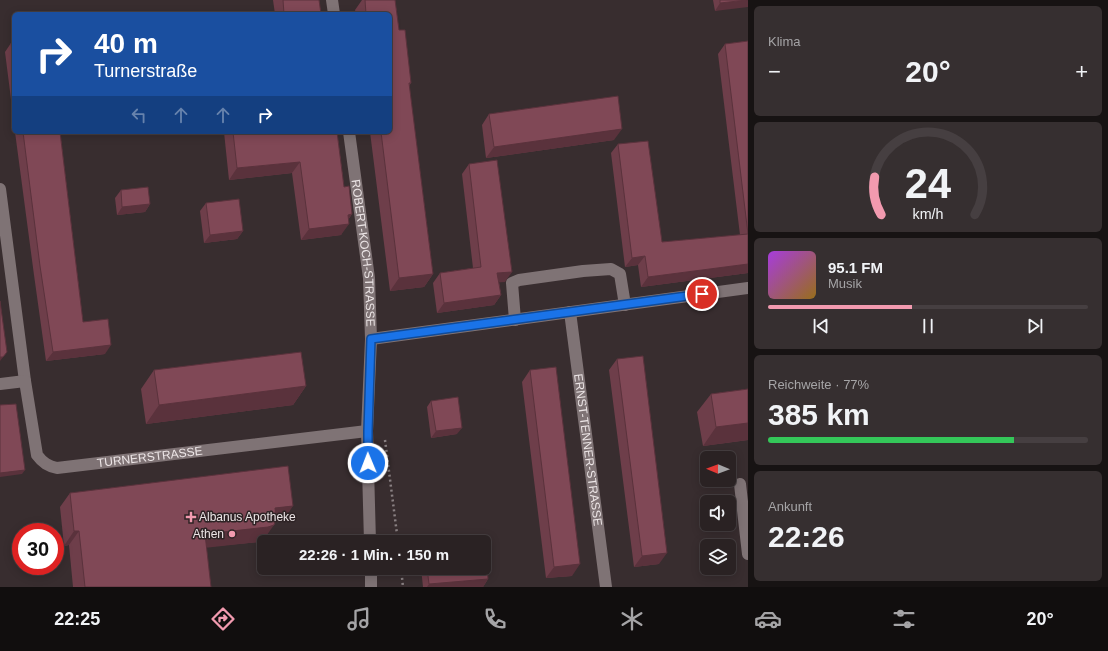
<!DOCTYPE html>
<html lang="de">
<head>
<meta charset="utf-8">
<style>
  :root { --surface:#2a2223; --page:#362f30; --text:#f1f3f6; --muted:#a5a4a6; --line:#463f41; --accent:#f29aaf }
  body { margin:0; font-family:Arial,sans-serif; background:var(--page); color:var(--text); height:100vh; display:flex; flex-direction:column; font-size:15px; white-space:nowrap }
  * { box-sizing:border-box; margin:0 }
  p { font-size:13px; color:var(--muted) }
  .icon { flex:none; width:22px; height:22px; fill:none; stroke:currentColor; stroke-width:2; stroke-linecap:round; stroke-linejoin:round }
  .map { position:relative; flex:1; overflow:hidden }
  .details { display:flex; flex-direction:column; gap:6px; padding:6px; background:#171313; width:360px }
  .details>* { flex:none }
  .top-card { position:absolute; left:12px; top:12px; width:380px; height:122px; border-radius:6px; box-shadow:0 2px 10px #0003,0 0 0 1px var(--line); background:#1a4fa0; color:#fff; overflow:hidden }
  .needle { width:26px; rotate:271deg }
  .tools { position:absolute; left:700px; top:451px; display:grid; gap:8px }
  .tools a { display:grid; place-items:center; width:36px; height:36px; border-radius:6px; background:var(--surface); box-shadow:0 2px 10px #0003,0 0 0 1px var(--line); font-size:20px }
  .speed { position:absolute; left:12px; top:523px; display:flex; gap:8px; font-size:20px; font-weight:700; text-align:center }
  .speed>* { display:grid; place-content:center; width:52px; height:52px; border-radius:50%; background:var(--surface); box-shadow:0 2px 10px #0003,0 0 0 1px var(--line); line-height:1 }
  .speed .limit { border:6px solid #d22; background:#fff; color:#111 }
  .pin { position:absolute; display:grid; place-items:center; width:34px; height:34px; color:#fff; margin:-17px; border:2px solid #fff; border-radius:50%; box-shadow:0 1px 4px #0007 }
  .me { position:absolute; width:44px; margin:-22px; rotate:359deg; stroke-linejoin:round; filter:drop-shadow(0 0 3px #0008) }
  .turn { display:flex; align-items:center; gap:14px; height:84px; padding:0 16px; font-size:18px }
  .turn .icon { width:52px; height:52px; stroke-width:2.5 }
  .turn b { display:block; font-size:28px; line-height:34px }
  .lanes { display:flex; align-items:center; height:38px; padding:0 16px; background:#0003; justify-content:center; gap:20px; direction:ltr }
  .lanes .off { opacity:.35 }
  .big { font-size:30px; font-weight:700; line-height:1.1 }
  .details .tile { flex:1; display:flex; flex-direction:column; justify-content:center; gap:6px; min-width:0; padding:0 14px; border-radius:6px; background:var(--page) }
  .details .dial { align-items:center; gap:0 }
  .dial svg { height:104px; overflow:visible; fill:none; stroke:var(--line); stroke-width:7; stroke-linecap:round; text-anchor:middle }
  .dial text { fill:var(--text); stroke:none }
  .song { display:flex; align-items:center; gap:12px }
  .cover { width:48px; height:48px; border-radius:6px; background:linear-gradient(135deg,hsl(280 70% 55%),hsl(40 70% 35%)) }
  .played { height:4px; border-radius:2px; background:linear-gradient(90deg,var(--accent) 45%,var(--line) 45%) }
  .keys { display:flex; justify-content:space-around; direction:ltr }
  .heat { display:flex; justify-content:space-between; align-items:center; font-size:22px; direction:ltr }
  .charge { height:6px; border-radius:3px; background:linear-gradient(90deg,#34c759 77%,var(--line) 0) }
  .trip { position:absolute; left:257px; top:535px; width:234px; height:40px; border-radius:6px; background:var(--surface); box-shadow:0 2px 10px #0003,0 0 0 1px var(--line); font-weight:700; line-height:40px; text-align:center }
  .menu { display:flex; height:64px; justify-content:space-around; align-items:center; background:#110e0e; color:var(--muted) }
  .menu .icon { width:28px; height:28px }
  .menu .current { color:var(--accent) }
  .menu b { font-size:18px; color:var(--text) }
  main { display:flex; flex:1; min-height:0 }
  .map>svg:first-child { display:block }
</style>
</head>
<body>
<main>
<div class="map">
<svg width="748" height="587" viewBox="0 0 748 587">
  <rect width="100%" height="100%" fill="#382d2f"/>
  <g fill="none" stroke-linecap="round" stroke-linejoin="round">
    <path stroke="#8a8183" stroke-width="2.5" stroke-dasharray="2 3" stroke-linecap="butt" d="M385,440L398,542
      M401,568L403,587"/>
    <g stroke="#7f7375" stroke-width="12">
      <path d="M332,0L334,14"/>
      <path id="s1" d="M349,132L369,278L371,339L367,431L370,542"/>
      <path d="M0,189L25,381"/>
      <path id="s2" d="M570,312L606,587"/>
      <path d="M515,320L512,283L519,280L583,271L611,269L620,274L625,305"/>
      <path d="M371,339L748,288"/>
      <path id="s3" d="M0,384L25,381L37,455C43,463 48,466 57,468L367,431"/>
      <path d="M740,484L748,554"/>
      <path d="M371,568V587"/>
    </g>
  </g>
  <path fill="#6e3e4a" d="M273,0H319L321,14H275Z
    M362,0H395L399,30L411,83L409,86L433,274L424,287L390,291L370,132H390V14H356L355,10Z
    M713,0H748L715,11Z
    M748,41V273L641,287L638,265L625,267L611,153L618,144L662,242L740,235L718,54L725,44Z
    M11,43H14V123L5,52Z
    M489,114L614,140L486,158L482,125Z
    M15,132H60L83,322L105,354L46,361L34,275Z
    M224,132H337L344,187L352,214L348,220L341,235L301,240L292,173L229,180Z
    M469,164L505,282H499L501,295L494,305L437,313L433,283L440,273L473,268L462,174Z
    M121,190L150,204L145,212L117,215L115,198Z
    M206,203L243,231L237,239L204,243L200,211Z
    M617,359L659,564L634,567L609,370Z
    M154,370L306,386L293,405L146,424L141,389Z
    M530,370L572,576L546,578L522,382Z
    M748,389V440L703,446L697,412L711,394Z
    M431,401L457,434L431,438L427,407Z
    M70,493L283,521H275L264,539L258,542L206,547L211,587H73L69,545L64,546L60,507Z
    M421,568H484L488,579L483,587H423Z"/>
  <path fill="#5a323c" d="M748,0V7L715,11L720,3Z
    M622,129L614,140L486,158L494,147Z
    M300,162L292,173L229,180L237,168Z
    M150,204L145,212L117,215L122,207Z
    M352,214L345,224H349L341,235L301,240L309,229L348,215Z
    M243,231L237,239L204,243L210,235Z
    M645,256L638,265L625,267L632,258Z
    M748,264V273L641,287L648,277Z
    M512,272L505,282L490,283L497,273Z
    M433,274L424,287L390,291L399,278Z
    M501,295L494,305L437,313L444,303Z
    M111,345L105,354L46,361L53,352Z
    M7,352L0,361V357Z
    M306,386L293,405L146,424L159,405Z
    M748,423V440L703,446L716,427Z
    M462,428L457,434L431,438L436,431Z
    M25,470L22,474L0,477V473Z
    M293,506L283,521L265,522L275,508Z
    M274,525L264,539L258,542L195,549L205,534Z
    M74,531H79L69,545L64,546Z
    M667,553L659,564L634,567L642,556Z
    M580,564L572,576L546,578L554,567Z
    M488,579L483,587H427L429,584Z"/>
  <path fill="#804856" stroke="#5a323c" d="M283,0H319L321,14H284Z
    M365,0H395L399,30H405L411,83H409L433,274L399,278L381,132H390V14H366Z
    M720,0H747L720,3Z
    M748,41V264L648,277L645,256L632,258L618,144L648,141L662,242L748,234L725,44Z
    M11,43H14V66Z
    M618,96L622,129L494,147L489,114Z
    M23,132H60L83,322L108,319L111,345L53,352L40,266Z
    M233,132H337L344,187L349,186L352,214L348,215L349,224L309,229L300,162L237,168Z
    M497,160L512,272L497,273L501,295L444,303L440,273L481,267L469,164Z
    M148,187L150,204L122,207L121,190Z
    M239,199L243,231L210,235L206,203Z
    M0,301L7,352L3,357H0Z
    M301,352L306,386L159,405L154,370Z
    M643,356L667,553L642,556L617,359Z
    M556,367L580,564L554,567L530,370Z
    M748,389V423L716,427L711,394Z
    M458,397L462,428L436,431L431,401Z
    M16,404L25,470L0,473V405Z
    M288,466L293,506L275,508L276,520L274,525L268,527L205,534L211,587H85L79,531H74L70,493Z
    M484,550H486L488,579L429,584L427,568H484Z"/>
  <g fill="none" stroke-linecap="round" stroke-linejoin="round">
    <g stroke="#114b97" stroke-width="10">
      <path id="route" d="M368,463V431L371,339L702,294"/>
    </g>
    <use href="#route" stroke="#1a73e8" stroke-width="7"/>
  </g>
  <g fill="#f29aaf" stroke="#2e2325" stroke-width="1.5">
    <path d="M189 511h4v4h4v4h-4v4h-4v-4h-4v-4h4z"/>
    <circle cx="232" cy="534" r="4"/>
  </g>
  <g text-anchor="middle" stroke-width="3" stroke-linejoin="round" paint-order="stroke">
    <g font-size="12" fill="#ece5e6" stroke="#2e2325">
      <text dy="4" stroke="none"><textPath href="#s1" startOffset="122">ROBERT-KOCH-STRASSE</textPath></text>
      <text dy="4" stroke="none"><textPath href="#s2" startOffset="139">ERNST-TENNER-STRASSE</textPath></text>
      <text dy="4" stroke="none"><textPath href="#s3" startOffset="218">TURNERSTRASSE</textPath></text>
    </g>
    <g font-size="12" fill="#ece5e6" stroke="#2e2325" text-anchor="start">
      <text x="199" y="521">Albanus Apotheke</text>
      <text x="224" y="538" text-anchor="end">Athen</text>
    </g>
  </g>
</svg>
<div class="tools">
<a><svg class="needle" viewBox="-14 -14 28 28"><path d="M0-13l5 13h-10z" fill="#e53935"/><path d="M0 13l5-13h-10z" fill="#a5a4a6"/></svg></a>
<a><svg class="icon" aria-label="sound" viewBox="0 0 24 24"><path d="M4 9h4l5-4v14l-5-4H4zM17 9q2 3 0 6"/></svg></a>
<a><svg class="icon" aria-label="layers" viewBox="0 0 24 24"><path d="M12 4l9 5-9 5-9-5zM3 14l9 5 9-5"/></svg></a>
</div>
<div class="speed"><div class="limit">30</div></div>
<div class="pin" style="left:702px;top:294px;background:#d93025"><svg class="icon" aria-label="arrive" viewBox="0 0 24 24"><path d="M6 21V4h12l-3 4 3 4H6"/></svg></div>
<svg class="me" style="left:368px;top:463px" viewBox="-20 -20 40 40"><circle r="17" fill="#1a73e8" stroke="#fff" stroke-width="3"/><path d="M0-11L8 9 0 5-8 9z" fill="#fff"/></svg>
<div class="trip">22:26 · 1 Min. · 150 m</div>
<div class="top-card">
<div class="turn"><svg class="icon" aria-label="right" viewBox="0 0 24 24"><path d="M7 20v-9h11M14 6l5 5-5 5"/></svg><div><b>40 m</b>Turnerstraße</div></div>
<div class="lanes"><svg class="icon off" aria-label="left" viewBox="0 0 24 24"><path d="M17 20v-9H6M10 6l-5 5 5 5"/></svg><svg class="icon off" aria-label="ahead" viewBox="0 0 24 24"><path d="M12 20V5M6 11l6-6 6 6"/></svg><svg class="icon off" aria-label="ahead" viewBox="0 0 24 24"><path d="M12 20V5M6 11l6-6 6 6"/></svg><svg class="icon" aria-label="right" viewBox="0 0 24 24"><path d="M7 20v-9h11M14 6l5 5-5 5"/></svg></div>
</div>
</div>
<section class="details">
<div class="tile"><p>Klima</p>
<div class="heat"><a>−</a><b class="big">20°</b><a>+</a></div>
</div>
<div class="tile dial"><svg viewBox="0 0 100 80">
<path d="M14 69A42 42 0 1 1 86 69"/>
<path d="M14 69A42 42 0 0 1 9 40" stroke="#f29aaf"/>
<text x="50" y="56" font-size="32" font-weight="700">24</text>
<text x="50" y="72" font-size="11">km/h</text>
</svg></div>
<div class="tile">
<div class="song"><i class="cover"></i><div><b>95.1 FM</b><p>Musik</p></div></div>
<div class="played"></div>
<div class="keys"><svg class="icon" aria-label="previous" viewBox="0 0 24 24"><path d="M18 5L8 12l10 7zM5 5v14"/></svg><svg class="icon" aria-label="pause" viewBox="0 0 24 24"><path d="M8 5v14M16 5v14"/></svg><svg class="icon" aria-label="next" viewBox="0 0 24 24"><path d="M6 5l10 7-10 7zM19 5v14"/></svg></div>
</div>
<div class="tile"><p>Reichweite · 77%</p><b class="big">385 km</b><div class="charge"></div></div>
<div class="tile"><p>Ankunft</p><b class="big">22:26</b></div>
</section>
</main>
<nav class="menu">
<b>22:25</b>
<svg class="icon current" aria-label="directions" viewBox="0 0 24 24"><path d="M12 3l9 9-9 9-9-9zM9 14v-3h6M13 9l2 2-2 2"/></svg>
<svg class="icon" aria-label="music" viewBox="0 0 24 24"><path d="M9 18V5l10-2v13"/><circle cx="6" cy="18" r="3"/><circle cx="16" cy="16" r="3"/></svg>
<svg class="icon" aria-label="phone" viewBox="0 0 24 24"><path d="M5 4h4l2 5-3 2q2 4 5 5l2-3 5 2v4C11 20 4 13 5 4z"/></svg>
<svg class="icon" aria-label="climate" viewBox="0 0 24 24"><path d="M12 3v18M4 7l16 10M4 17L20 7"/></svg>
<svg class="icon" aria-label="car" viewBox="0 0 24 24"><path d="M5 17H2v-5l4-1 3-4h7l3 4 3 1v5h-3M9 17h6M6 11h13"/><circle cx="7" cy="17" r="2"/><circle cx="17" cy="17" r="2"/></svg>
<svg class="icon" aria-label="filters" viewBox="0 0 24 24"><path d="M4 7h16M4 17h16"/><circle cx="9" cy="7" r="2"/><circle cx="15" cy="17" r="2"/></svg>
<b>20°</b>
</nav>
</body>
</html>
